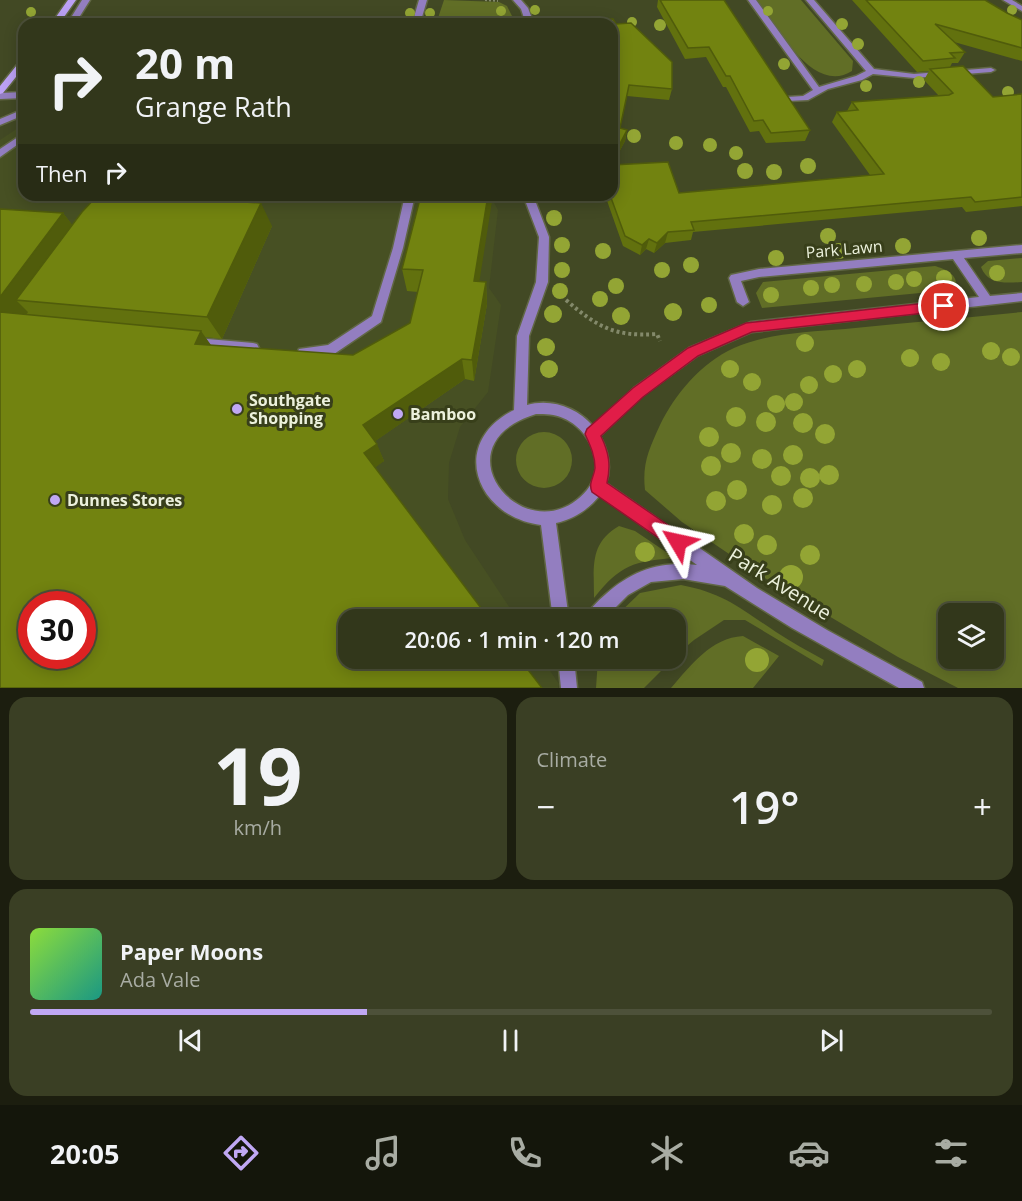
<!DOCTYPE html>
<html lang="en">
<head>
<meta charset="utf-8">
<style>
  :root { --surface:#32371b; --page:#3a3f24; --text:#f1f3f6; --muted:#a8aca3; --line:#4d513a; --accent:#c0a8f4 }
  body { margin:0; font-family:"Open Sans",sans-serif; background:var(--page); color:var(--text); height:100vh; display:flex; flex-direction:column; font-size:22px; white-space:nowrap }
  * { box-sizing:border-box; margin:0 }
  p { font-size:20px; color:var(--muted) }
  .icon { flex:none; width:33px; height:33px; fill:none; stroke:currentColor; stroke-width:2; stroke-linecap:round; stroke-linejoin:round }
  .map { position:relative; height:688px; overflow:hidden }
  .drawer { display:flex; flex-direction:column; gap:9px; padding:9px; background:#1c1e0f; flex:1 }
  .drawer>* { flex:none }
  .banner { position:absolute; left:18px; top:18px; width:600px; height:183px; border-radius:18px; box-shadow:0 3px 15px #0003,0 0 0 2px var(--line); background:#32371b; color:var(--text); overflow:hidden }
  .fabs { position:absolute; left:938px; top:603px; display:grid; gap:12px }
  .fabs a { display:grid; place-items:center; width:66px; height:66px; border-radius:12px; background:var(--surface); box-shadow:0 3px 15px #0003,0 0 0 2px var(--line); font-size:30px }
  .speed { position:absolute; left:18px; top:591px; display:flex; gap:12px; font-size:30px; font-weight:700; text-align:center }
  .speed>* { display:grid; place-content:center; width:78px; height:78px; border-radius:50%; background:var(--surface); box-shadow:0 3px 15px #0003,0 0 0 2px var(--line); line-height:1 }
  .speed .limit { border:9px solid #d22; background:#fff; color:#111 }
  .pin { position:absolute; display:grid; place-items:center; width:51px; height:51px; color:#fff; margin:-26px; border:3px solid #fff; border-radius:50%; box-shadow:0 2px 6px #0007 }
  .me { position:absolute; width:66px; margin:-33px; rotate:306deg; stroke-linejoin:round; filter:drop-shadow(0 0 4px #0008) }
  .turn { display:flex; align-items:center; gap:21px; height:126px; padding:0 18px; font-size:27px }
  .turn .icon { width:78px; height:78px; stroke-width:2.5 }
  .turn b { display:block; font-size:42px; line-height:51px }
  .then { display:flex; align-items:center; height:57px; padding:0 18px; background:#0003; gap:12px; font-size:22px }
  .big { font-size:45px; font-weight:600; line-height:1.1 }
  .drawer .widget { flex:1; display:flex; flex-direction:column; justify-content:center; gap:9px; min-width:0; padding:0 21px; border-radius:18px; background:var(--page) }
  .drawer .dial { align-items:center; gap:0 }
  .dial b { font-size:78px; line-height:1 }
  .song { display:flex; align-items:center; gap:18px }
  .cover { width:72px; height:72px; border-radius:9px; background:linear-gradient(135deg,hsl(90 70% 55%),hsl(170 70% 35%)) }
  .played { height:6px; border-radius:3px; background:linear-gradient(90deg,var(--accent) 35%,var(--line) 35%) }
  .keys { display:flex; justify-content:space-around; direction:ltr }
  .heat { display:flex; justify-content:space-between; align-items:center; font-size:33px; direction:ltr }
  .drawer .tiles { flex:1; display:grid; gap:9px; grid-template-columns:1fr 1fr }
  .widget:last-child { grid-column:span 2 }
  .trip { position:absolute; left:338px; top:609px; width:348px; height:60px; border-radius:18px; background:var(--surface); box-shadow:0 3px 15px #0003,0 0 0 2px var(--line); font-weight:600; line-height:60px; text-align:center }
  .menu { display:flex; height:96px; justify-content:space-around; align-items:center; background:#14160b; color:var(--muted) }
  .menu .icon { width:42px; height:42px }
  .menu .on { color:var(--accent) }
  .menu b { font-size:27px; color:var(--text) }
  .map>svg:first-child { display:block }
</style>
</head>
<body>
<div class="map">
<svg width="1022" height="688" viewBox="0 0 1022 688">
  <rect width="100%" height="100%" fill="#424924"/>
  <path fill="#475023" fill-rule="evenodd" d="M24,124V195H490L498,210L489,288L501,305L488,392L460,427L449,463L448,499L465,540L517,619L348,620V658L542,659L559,684L558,688H0V140ZM32,604H82V656H32Z"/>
  <path fill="#616e26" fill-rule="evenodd" d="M444,0L499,2L507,6L516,24H436Z
    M757,0H801L853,61L852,71C813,96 776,25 757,0Z
    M1022,258V282C1006,283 988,285 981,267L988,261Z
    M935,266C945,269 958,274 956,287L952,290L762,308L756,293L763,282Z
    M1022,312V688H958L898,657L763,577L682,522L645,490C642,464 649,449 660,425C675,394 701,363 734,348C768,333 809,332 845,329C904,323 963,318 1022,312ZM948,614H993V658H948Z
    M516 460a28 28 0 1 1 56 0a28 28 0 1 1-56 0Z
    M619,526L635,531L675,558C634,561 620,565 594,598C594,568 589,543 619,526Z
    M681,585C724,593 741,609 776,632C791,642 808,651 824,660L822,666L745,620H724L694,640L675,656V620L613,619L640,593Z
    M743,636L779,656L753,688H671C691,665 711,638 743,636Z
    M598,659V658L673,659L644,688H596Z"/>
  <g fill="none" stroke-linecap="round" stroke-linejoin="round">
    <g stroke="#616745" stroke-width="3">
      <path id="lane" d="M82,0H90L75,24H67Z
        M24,92V98L0,99V93Z
        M24,109V115L0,125V119Z
        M24,133V140L0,157V149Z
        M186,195H221C214,201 193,201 186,195Z
        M405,195H415L403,248L381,322L334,354L303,358L299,357L297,353L299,349L328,345L372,316L393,248Z
        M196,338L253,343L257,344L259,348L257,352L253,353L196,348L192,346L190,343L192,340Z"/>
    </g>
    <g stroke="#616745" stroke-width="3">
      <path id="street" d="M419,0H427L420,24H412Z
        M513,0H521L528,8L534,24H526L521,9Z
        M748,0H756L819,87L856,76L866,71L806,0H814L874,69L914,74L991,68L995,70L991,72L914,78L873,74L862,80L828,89L808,100L787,101V97L803,96L813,90Z
        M1003,0H1012L1022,6V11Z
        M523,195H533L549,237L548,282L529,336L527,405C550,398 577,407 593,426L634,388L689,348L751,322L979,297L953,259L759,277L741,281L749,302L743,306L737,302L729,278L731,275L759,269L1022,245V253L964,258L990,296L1022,293V301L752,332L697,356L642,396L600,436C608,451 612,467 606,483L757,588L827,630L922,682L924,688H899L792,628L725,586L683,579L651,582L628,595L603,620H584C588,610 598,601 606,594C633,570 661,561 697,565L600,495C588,510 574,519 556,523L569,620H553L541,525C476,517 448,443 514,410L517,336L536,282L539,237ZM536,414C545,414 555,414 563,418C590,429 607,466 587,490C529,558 432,446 536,414Z
        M558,658H574L577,688H561Z"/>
    </g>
    <g stroke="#616745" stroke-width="3">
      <path id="secondary" d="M68,0H76L59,24H51Z
        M21,60H24V67L3,93L0,94V86Z"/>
    </g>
    <path stroke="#83896a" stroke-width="2" stroke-dasharray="2 2" stroke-linecap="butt" d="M485,0L498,1"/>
    <path stroke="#83896a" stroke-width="4" stroke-dasharray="3 3" stroke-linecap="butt" d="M566,300C597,327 615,337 657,334L660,341"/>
    <use href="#lane" fill="#937ec0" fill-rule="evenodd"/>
    <use href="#street" fill="#937ec0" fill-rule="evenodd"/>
    <use href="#secondary" fill="#bca1f5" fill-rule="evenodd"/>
  </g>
  <g fill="#93a534">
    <circle cx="535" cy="10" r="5"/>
    <circle cx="1012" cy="10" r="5"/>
    <circle cx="501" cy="11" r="5"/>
    <circle cx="768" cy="11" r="5"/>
    <circle cx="31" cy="12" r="5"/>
    <circle cx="410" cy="13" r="5"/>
    <circle cx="430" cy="13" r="5"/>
    <circle cx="632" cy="22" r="5"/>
    <circle cx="842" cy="24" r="6"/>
    <circle cx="660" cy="25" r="6"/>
    <circle cx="858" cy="44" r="6"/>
    <circle cx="784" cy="64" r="6"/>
    <circle cx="919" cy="82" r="6"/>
    <circle cx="866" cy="86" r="6"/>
    <circle cx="1008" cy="92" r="6"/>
    <circle cx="634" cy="136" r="7"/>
    <circle cx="676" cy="143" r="7"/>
    <circle cx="710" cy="145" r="7"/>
    <circle cx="736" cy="153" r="7"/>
    <circle cx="808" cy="166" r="8"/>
    <circle cx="745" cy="171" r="8"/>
    <circle cx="774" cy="172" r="8"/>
    <circle cx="554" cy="218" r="8"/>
    <circle cx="828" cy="236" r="8"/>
    <circle cx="979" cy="238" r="8"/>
    <circle cx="562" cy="245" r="8"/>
    <circle cx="903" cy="246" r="8"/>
    <circle cx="603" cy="251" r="8"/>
    <circle cx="839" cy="251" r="8"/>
    <circle cx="776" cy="258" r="8"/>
    <circle cx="691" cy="265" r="8"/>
    <circle cx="562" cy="270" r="8"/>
    <circle cx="662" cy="270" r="8"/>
    <circle cx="997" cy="273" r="8"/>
    <circle cx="944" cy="278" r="8"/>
    <circle cx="914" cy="279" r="8"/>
    <circle cx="896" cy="282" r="8"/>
    <circle cx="864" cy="284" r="8"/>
    <circle cx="832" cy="285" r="8"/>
    <circle cx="616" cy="286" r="8"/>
    <circle cx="811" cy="288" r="8"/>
    <circle cx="560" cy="291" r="8"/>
    <circle cx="771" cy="295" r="8"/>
    <circle cx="600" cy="299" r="8"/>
    <circle cx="709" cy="305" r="8"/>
    <circle cx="673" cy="312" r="9"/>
    <circle cx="553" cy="314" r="9"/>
    <circle cx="621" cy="316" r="9"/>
    <circle cx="805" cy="343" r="9"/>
    <circle cx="546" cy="347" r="9"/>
    <circle cx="991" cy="351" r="9"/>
    <circle cx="1011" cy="357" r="9"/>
    <circle cx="910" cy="358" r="9"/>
    <circle cx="941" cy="362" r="9"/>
    <circle cx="549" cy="369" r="9"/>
    <circle cx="730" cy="369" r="9"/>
    <circle cx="857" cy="369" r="9"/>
    <circle cx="833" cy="374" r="9"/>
    <circle cx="752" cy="382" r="9"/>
    <circle cx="809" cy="385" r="9"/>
    <circle cx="794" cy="402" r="9"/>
    <circle cx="776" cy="404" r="9"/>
    <circle cx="736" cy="417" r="10"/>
    <circle cx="766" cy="422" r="10"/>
    <circle cx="803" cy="423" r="10"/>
    <circle cx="825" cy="434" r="10"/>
    <circle cx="709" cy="437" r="10"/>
    <circle cx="731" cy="453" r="10"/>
    <circle cx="793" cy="455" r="10"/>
    <circle cx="762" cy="459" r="10"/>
    <circle cx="711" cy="466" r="10"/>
    <circle cx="829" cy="475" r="10"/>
    <circle cx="781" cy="476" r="10"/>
    <circle cx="810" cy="478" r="10"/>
    <circle cx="737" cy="490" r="10"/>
    <circle cx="803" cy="498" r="10"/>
    <circle cx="716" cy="501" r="10"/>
    <circle cx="772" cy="505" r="10"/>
    <circle cx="744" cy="534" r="10"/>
    <circle cx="767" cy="545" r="10"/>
    <circle cx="645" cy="552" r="10"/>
    <circle cx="810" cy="555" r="10"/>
    <circle cx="791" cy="577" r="12"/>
    <circle cx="757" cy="660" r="12"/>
  </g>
  <path fill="#62710e" d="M658,0H724L810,130L805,141L766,143L759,131L750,132L726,87H723L706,57L685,59L657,7Z
    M852,0H985L1007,13L1022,20V61L954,42L965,52L958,63H952L950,67L993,97L1022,94V206L966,212L962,207L693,232L691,240L665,243L654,253L646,249L640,255L623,246L605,195H612V24H584L585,20L616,24L672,89L669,100L627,96L620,128L627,130L625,141L612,165L679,193L870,175L832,122L837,112L847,111L852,102L939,96L924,80L929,71L917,72Z
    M421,195L479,281L486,282L487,304L474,381L465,379L375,441L384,461L0,688V209L63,213L72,225L272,226L222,339L205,337L210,345L353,355L410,323L418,292L407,291L402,269Z"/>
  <path fill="#505c0b" d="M627,130L625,141L612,166V159Z
    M488,195H493L476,303L474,281Z
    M261,203L272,226L222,339L207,317Z
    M63,213L81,236L16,300L28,312L18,327L0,314V297Z
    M668,232L665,243L654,253L657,243Z
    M649,239L646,249L640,255L642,245Z
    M486,282L487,304L474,381L472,360Z
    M201,331L216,352L195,344Z
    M462,359L465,379L371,444L363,425Z
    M377,444L384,461L372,470L364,453Z"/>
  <path fill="#728310" stroke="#505c0b" stroke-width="1.5" fill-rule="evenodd" d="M660,0H724L810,130L771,133L763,120L754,121L730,76H726L709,47L688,48Z
    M866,0H985L1007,13L1022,20V48L935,24L965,52L950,53L955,58L923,61Z
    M613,19L616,24L631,23L672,62V89L629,85L620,128L627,130L612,159V24H586L585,20Z
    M963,66L993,97L1022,94V197L975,202L971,197L691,222L694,230L668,232L657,243L649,239L642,245L625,236L610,195H612V165L668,162L679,193L884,174L837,112L858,110L852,102L949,95L953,93L930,69Z
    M98,195H130L261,203L207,317L16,300L82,212Z
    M421,195H488L474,281L486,282L472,360L462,359L363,425L377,444L364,453L490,620H348V658H519L542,688H0V312L201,331L195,344L353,355L410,323L423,270L402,269ZM32,604H82V656H32Z
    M0,209L63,213L0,297Z"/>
  <path fill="#e11d48" stroke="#92132f" stroke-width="1.5" d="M944,301L950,306L944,311L752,332L698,356L643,397L601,436C609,453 611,465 607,483L684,536L687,542L684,548L678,550L673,548L592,492C588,483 594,477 595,468C595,455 590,445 585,434L587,429L633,388L688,348L746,323Z"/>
  <g fill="#c0a8f4" stroke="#383f1a" stroke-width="2">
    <circle cx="237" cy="409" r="6"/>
    <circle cx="398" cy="414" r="6"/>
    <circle cx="55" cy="500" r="6"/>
  </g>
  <g text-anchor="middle" stroke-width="6" stroke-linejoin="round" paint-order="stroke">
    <g font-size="16" fill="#ecf1dc" stroke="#383f1a">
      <text transform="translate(844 249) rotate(-5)" y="6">Park Lawn</text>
    </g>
    <g font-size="16" font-weight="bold" fill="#ecf1dc" stroke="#383f1a" text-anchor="start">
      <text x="249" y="406">Southgate<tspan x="249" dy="18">Shopping</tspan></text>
      <text x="410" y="420">Bamboo</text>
      <text x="67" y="506">Dunnes Stores</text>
    </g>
    <g font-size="20" fill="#ecf1dc" stroke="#383f1a">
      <text transform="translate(780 584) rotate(32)" y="7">Park Avenue</text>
    </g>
  </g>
</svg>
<div class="fabs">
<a><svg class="icon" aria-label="layers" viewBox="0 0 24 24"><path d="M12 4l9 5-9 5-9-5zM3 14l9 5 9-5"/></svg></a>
</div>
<div class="speed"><div class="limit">30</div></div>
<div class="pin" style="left:944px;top:306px;background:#d93025"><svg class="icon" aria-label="arrive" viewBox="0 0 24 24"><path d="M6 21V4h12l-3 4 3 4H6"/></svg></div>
<svg class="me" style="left:678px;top:542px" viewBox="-20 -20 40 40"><path d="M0-17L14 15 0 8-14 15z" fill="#e11d48" stroke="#fff" stroke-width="4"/></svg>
<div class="trip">20:06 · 1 min · 120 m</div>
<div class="banner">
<div class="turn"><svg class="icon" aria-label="right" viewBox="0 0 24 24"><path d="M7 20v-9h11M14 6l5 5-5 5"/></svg><div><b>20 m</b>Grange Rath</div></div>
<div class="then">Then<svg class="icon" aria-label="right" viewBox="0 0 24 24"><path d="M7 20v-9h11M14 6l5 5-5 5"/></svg></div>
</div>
</div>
<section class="drawer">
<div class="tiles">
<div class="widget dial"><b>19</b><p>km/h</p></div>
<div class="widget"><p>Climate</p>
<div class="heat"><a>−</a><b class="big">19°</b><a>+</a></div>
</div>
<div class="widget">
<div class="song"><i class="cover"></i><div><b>Paper Moons</b><p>Ada Vale</p></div></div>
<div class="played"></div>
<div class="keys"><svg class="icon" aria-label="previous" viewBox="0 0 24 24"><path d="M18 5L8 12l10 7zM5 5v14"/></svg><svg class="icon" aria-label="pause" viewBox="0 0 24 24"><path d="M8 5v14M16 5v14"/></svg><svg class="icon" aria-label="next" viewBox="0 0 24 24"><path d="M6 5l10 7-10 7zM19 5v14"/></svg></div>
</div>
</div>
</section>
<nav class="menu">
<b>20:05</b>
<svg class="icon on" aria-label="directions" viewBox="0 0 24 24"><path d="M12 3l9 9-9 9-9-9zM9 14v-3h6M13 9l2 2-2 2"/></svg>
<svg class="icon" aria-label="music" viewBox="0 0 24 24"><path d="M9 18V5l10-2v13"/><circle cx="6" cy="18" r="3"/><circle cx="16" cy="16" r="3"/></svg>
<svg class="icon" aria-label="phone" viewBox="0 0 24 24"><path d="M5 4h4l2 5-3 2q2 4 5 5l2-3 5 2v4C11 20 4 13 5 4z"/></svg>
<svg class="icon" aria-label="climate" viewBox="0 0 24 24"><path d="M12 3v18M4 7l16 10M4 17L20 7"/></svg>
<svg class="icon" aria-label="car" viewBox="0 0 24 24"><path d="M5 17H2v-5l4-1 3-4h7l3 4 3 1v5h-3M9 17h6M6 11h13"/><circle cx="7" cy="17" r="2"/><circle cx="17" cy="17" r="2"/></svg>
<svg class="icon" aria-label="filters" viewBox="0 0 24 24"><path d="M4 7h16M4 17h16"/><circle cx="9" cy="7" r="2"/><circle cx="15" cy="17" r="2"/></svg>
</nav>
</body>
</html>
